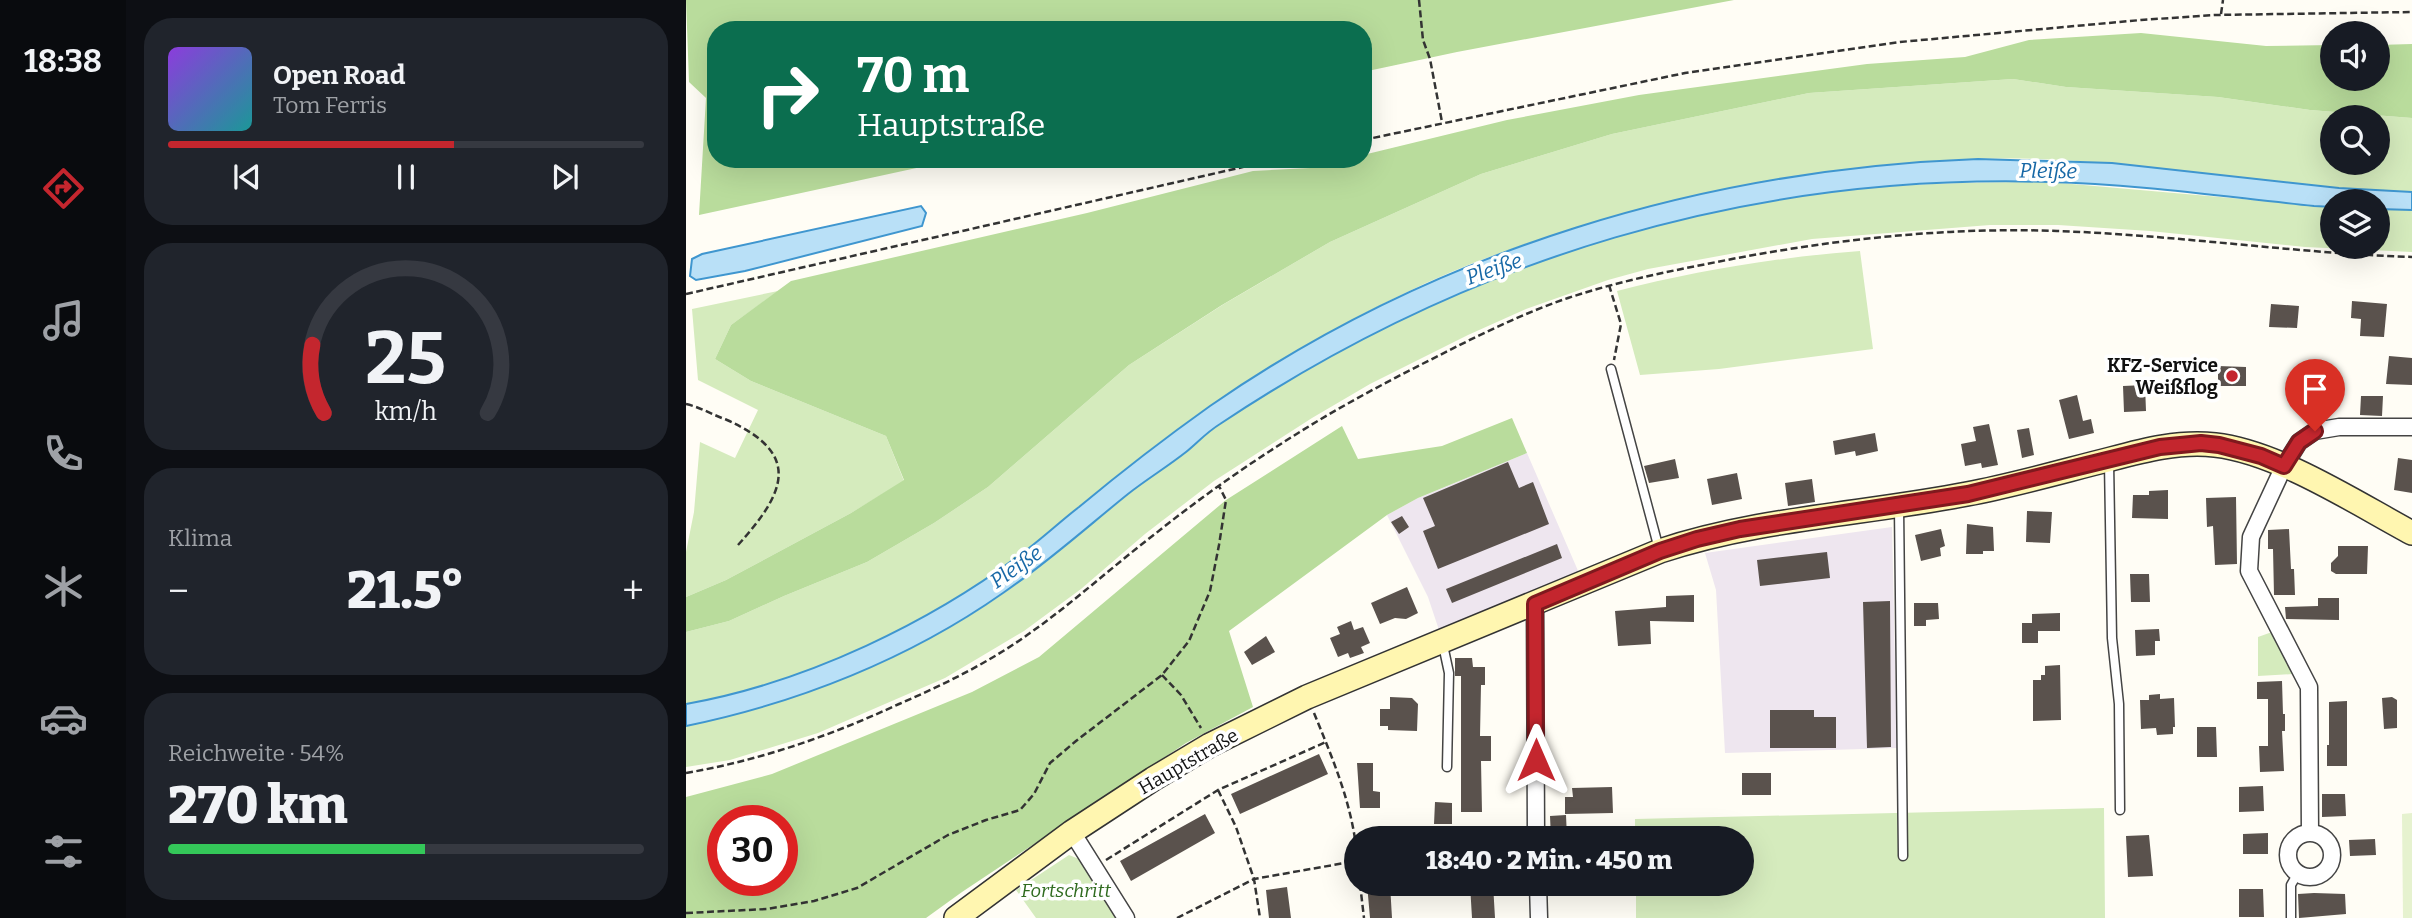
<!DOCTYPE html>
<html lang="de">
<head>
<meta charset="utf-8">
<style>
  :root { --surface:#171b24; --page:#20242c; --text:#f1f3f6; --muted:#9ea1a6; --line:#363941; --accent:#c4262e }
  body { margin:0; font-family:Bitter,serif; background:var(--page); color:var(--text); height:100vh; display:flex; flex-direction:column; font-size:26px; white-space:nowrap }
  * { box-sizing:border-box; margin:0 }
  p { font-size:23px; color:var(--muted) }
  .icon { flex:none; width:38px; height:38px; fill:none; stroke:currentColor; stroke-width:2; stroke-linecap:round; stroke-linejoin:round }
  .map { position:relative; flex:1; overflow:hidden }
  .drawer { display:flex; flex-direction:column; gap:18px; padding:18px; background:#0d0f14; width:560px }
  .drawer>* { flex:none }
  .guide { position:absolute; left:21px; top:21px; width:665px; height:147px; border-radius:28px; box-shadow:0 7px 28px #0002; background:#0b6e4f; color:#fff; overflow:hidden }
  .controls { position:absolute; left:1634px; top:21px; display:grid; gap:14px }
  .controls a { display:grid; place-items:center; width:70px; height:70px; border-radius:50%; background:var(--surface); box-shadow:0 7px 28px #0002; font-size:35px }
  .speed { position:absolute; left:21px; top:805px; display:flex; gap:14px; font-size:35px; font-weight:700; text-align:center }
  .speed>* { display:grid; place-content:center; width:91px; height:91px; border-radius:50%; background:var(--surface); box-shadow:0 7px 28px #0002; line-height:1 }
  .speed .limit { border:10px solid #d22; background:#fff; color:#111 }
  .pin { position:absolute; display:grid; place-items:center; width:60px; height:60px; color:#fff; margin:-72px -30px; border-radius:50% 50% 50% 0; rotate:-45deg; box-shadow:0 0 7px #0007 }
  .pin .icon { rotate:45deg }
  .me { position:absolute; width:77px; margin:-38px; rotate:0deg; stroke-linejoin:round; filter:drop-shadow(0 0 5px #0008) }
  .turn { display:flex; align-items:center; gap:24px; height:147px; padding:0 35px; font-size:32px }
  .turn .icon { width:91px; height:91px; stroke-width:2.5 }
  .turn b { display:block; font-size:49px; line-height:60px }
  .big { font-size:52px; font-weight:800; line-height:1.1 }
  .drawer .widget { flex:1; display:flex; flex-direction:column; justify-content:center; gap:10px; min-width:0; padding:0 24px; border-radius:28px; background:var(--page) }
  .drawer .dial { align-items:center; gap:0 }
  .dial svg { height:182px; overflow:visible; fill:none; stroke:var(--line); stroke-width:7; stroke-linecap:round; text-anchor:middle }
  .dial text { fill:var(--text); stroke:none }
  .song { display:flex; align-items:center; gap:21px }
  .cover { width:84px; height:84px; border-radius:10px; background:linear-gradient(135deg,hsl(270 70% 55%),hsl(180 70% 35%)) }
  .played { height:7px; border-radius:4px; background:linear-gradient(90deg,var(--accent) 60%,var(--line) 60%) }
  .keys { display:flex; justify-content:space-around; direction:ltr }
  .heat { display:flex; justify-content:space-between; align-items:center; font-size:38px; direction:ltr }
  .charge { height:10px; border-radius:5px; background:linear-gradient(90deg,#34c759 54%,var(--line) 0) }
  .trip { position:absolute; left:658px; top:826px; width:410px; height:70px; border-radius:35px; background:var(--surface); box-shadow:0 7px 28px #0002; font-weight:800; line-height:70px; text-align:center }
  main { display:flex; flex:1; min-height:0 }
  .dock { display:flex; flex-direction:column; width:126px; justify-content:space-around; align-items:center; background:#090b0e; color:var(--muted) }
  .dock .icon { width:49px; height:49px }
  .dock .on { color:var(--accent) }
  .dock b { font-size:32px; color:var(--text) }
  .map>svg:first-child { display:block }
</style>
</head>
<body>
<main>
<nav class="dock">
<b>18:38</b>
<svg class="icon on" aria-label="directions" viewBox="0 0 24 24"><path d="M12 3l9 9-9 9-9-9zM9 14v-3h6M13 9l2 2-2 2"/></svg>
<svg class="icon" aria-label="music" viewBox="0 0 24 24"><path d="M9 18V5l10-2v13"/><circle cx="6" cy="18" r="3"/><circle cx="16" cy="16" r="3"/></svg>
<svg class="icon" aria-label="phone" viewBox="0 0 24 24"><path d="M5 4h4l2 5-3 2q2 4 5 5l2-3 5 2v4C11 20 4 13 5 4z"/></svg>
<svg class="icon" aria-label="climate" viewBox="0 0 24 24"><path d="M12 3v18M4 7l16 10M4 17L20 7"/></svg>
<svg class="icon" aria-label="car" viewBox="0 0 24 24"><path d="M5 17H2v-5l4-1 3-4h7l3 4 3 1v5h-3M9 17h6M6 11h13"/><circle cx="7" cy="17" r="2"/><circle cx="17" cy="17" r="2"/></svg>
<svg class="icon" aria-label="filters" viewBox="0 0 24 24"><path d="M4 7h16M4 17h16"/><circle cx="9" cy="7" r="2"/><circle cx="15" cy="17" r="2"/></svg>
</nav>
<section class="drawer">
<div class="widget">
<div class="song"><i class="cover"></i><div><b>Open Road</b><p>Tom Ferris</p></div></div>
<div class="played"></div>
<div class="keys"><svg class="icon" aria-label="previous" viewBox="0 0 24 24"><path d="M18 5L8 12l10 7zM5 5v14"/></svg><svg class="icon" aria-label="pause" viewBox="0 0 24 24"><path d="M8 5v14M16 5v14"/></svg><svg class="icon" aria-label="next" viewBox="0 0 24 24"><path d="M6 5l10 7-10 7zM19 5v14"/></svg></div>
</div>
<div class="widget dial"><svg viewBox="0 0 100 80">
<path d="M14 69A42 42 0 1 1 86 69"/>
<path d="M14 69A42 42 0 0 1 9 39" stroke="#c4262e"/>
<text x="50" y="56" font-size="32" font-weight="700">25</text>
<text x="50" y="72" font-size="11">km/h</text>
</svg></div>
<div class="widget"><p>Klima</p>
<div class="heat"><a>−</a><b class="big">21.5°</b><a>+</a></div>
</div>
<div class="widget"><p>Reichweite · 54%</p><b class="big">270 km</b><div class="charge"></div></div>
</section>
<div class="map">
<svg width="1726" height="918" viewBox="0 0 1726 918">
  <rect width="100%" height="100%" fill="#fffdf5"/>
  <path fill="#eee6ef" d="M841,453L893,573L753,630L742,597L701,515L732,498Z
    M1206,527L1211,748L1039,753L1030,590L1019,553Z"/>
  <path fill="#d5ebbd" fill-rule="evenodd" d="M1327,79L1380,87L1532,97L1624,110L1726,118V192C1601,190 1478,163 1353,159C1209,155 1066,179 928,217C856,237 784,261 717,294C669,317 623,344 578,371C514,410 454,456 396,504C377,519 359,537 339,552C239,624 122,682 0,704V632L43,621L98,596L181,562L248,523L302,487L443,365L538,304L644,242L795,174L926,134L1123,93ZM1647,117H1692V163H1647Z
    M1363,182L1647,207V247H1692V209L1726,210V252L1619,247L1464,231L1372,225H1304L1126,239L962,269L922,280L840,309L782,335L684,384L626,418L528,481L459,534L395,589L338,631L259,678L132,733L44,760L0,767V726C112,703 224,659 318,593C365,560 409,521 454,485C469,473 487,463 503,450C512,442 520,433 531,426C699,312 892,231 1093,199C1182,184 1273,182 1363,182Z
    M1174,251L1187,349L1033,369L954,375L931,291C1009,271 1093,257 1174,251Z
    M92,291L45,325L29,359L65,381L200,436L218,481L165,513L40,580L0,597V552L8,512L14,442L49,458L72,410L12,380L6,309Z
    M1586,632L1607,674L1572,676V637Z
    M1418,808L1419,918H950V884H1055V838H949V819Z
    M383,855L393,859L430,918H350L330,890Z"/>
  <path fill="#b9dc9c" fill-rule="evenodd" d="M0,0H1048L771,52L677,72V30H30V159H272L13,215L20,98L3,82Z
    M1455,33L1580,46L1647,45V79H1692V45L1726,44V118L1624,110L1532,97L1380,87L1327,79L1123,93L926,134L795,174L644,242L536,305L443,365L302,487L248,523L181,562L98,596L43,621L0,632V597L40,580L165,513L218,480L200,436L65,381L29,359L45,325L105,281L401,213L567,171L624,168L658,159H677V155L821,120L953,95L1181,64L1279,57L1343,40Z
    M826,418L841,453L732,498L701,515L543,631L567,707L500,743L276,892L240,918H0V797L86,774L286,692L353,657L540,500L656,426L672,459L756,446ZM37,821H96V880H37Z"/>
  <path fill="#e6f2cf" d="M1726,813V918H1717L1716,814Z"/>
  <path fill="#b9e0f7" stroke="#3f96cf" stroke-width="2" d="M1292,159L1426,163L1653,188L1726,192V210L1692,209V201H1647V207L1628,206C1540,197 1451,184 1363,182C1063,173 783,258 534,424C521,432 511,443 500,452C481,467 461,479 442,494C401,527 361,563 317,593C223,659 112,703 0,726V704C119,683 247,622 343,548C360,535 376,520 393,507C435,472 479,438 524,406C749,250 1018,169 1292,159Z
    M235,206L240,213L236,226L59,271L10,280L4,276L6,259L16,254Z"/>
  <path fill="#5a524d" d="M1666,301L1701,304L1698,337L1674,336L1675,319L1665,318Z
    M1585,304L1613,306L1611,328L1583,327Z
    M1703,356L1726,358V385L1700,384Z
    M1532,366L1560,367V386H1532Z
    M1632,382L1648,383L1647,398L1640,406H1623V389Z
    M1459,385L1460,411L1438,412L1437,386Z
    M1391,395L1397,421L1405,419L1408,433L1383,439L1373,400Z
    M1675,396H1697L1696,416L1674,415Z
    M1303,424L1312,465L1296,468L1295,463L1279,466L1275,444L1290,441L1287,427Z
    M1343,428L1348,455L1336,458L1331,430Z
    M1189,433L1192,451L1170,456L1169,451L1149,455L1147,441Z
    M1712,458L1726,460V493L1708,490Z
    M989,459L993,478L963,483L958,466Z
    M822,462L833,488L847,482L863,524L752,569L737,531L749,526L737,498Z
    M1051,473L1056,499L1026,505L1021,479Z
    M1126,479L1129,502L1102,506L1099,483Z
    M1482,490V519L1446,518L1447,495H1463V491Z
    M1550,497L1551,564L1529,565L1527,526L1521,527L1520,498Z
    M1341,511L1366,512L1364,543L1340,542Z
    M716,516L723,527L713,534L705,522Z
    M1281,524L1307,527L1308,551H1297V554H1280Z
    M1255,529L1259,546L1254,548L1255,556L1235,561L1229,535Z
    M1603,529L1605,569H1608L1609,595H1588L1587,549H1582V530Z
    M871,544L876,558L766,603L760,589Z
    M1652,546H1682L1681,574H1650L1645,571V563L1652,556Z
    M1141,552L1144,578L1074,586L1071,560Z
    M1444,574H1463L1464,602H1445Z
    M721,587L732,613L720,619L709,618L694,624L685,603Z
    M1008,595V622L964,621L965,644L932,646L929,611L980,607V596Z
    M1632,598H1653V620L1600,619L1599,607L1632,606Z
    M1204,601L1205,747L1181,748L1177,602Z
    M1228,603H1252L1253,619L1240,620V626H1228Z
    M1374,613V631H1352V643H1336V623H1346V614Z
    M665,621L668,630L677,627L684,643L675,647L678,653L664,658L662,653L652,657L644,638L654,634L651,627Z
    M1473,629L1474,641H1469V655L1450,656L1449,630Z
    M580,636L589,652L566,665L558,652Z
    M769,658H786L787,667H799V685H795L794,736H805V761H795L796,812H775V676H769Z
    M1374,665L1375,720L1347,721V680H1355V675H1359V666Z
    M1596,681L1597,714H1599V731H1596L1598,771L1574,772L1573,746H1582V699H1571V682Z
    M1474,694V699L1488,698L1489,727H1487V734L1471,735L1470,728L1455,729L1454,700H1463V695Z
    M704,697L726,698L732,704L731,731L702,730V726H694V709H704Z
    M1706,697L1711,700V728L1698,729L1696,698Z
    M1661,701V766H1641V745H1643V702Z
    M1084,710H1128V717H1150V748H1084Z
    M1511,727H1530L1531,757H1511Z
    M633,754L642,774L554,814L545,794Z
    M671,763H687V791L694,792V808H674Z
    M1056,773H1085V795H1056Z
    M1577,786L1578,811L1553,812V787Z
    M926,787L927,813L879,814V797H887L886,788Z
    M1636,794H1659L1660,816L1636,817Z
    M749,802L766,803V824H748Z
    M519,814L529,833L445,881L434,861Z
    M880,815L881,838H865L864,816Z
    M1582,833V854H1557V834Z
    M1463,835L1467,876L1442,877L1440,836Z
    M1689,839L1690,855L1664,856L1663,840Z
    M681,884H704L706,918H684Z
    M784,884H807L809,918H786Z
    M601,887L605,918H583L580,890Z
    M1553,889H1577L1578,917H1553Z
    M1628,893L1659,894L1660,914L1613,918L1612,894Z"/>
  <g fill="none" stroke-linecap="round" stroke-linejoin="round">
    <g stroke="#444" stroke-width="11">
      <path id="lane" d="M925,369L973,549
        M1423,462L1426,638L1433,704L1434,810
        M1213,508L1217,856
        M757,645L763,673L761,767
        M1605,918V885L1612,873"/>
    </g>
    <g stroke="#444" stroke-width="19">
      <path id="street" d="M849,604L850,838
        M386,832L440,918
        M1624,833L1623,687L1563,571L1565,537L1598,466L1613,442L1629,431L1653,427H1726
        M1602 855a22 22 0 1 1 44 0a22 22 0 1 1-44 0Z
        M852,884L853,918"/>
    </g>
    <g stroke="#333" stroke-width="26">
      <path id="secondary" d="M270,918L386,832L467,779L524,745L621,697L974,551C1073,518 1179,514 1281,494C1329,485 1377,471 1425,459C1459,450 1493,441 1529,445C1592,452 1670,503 1726,533"/>
    </g>
    <path stroke="#333" stroke-width="2.5" stroke-dasharray="7 3.5" stroke-linecap="butt" d="M733,0L737,40L744,59L756,122
      M1535,14L1537,0
      M677,140L999,73L1214,42L1455,20L1529,15L1726,12
      M923,285L935,324L928,360
      M0,294L592,159
      M0,404C14,407 27,415 41,420C117,454 99,493 52,545
      M476,675L495,695L515,728
      M628,713C646,757 664,799 670,846
      M0,773C75,760 144,736 213,704C259,684 304,662 344,633C388,602 427,566 469,534C520,493 574,456 630,422C670,398 712,376 754,355C795,334 838,313 882,298C936,280 990,270 1046,259C1152,239 1262,227 1371,231C1490,235 1607,253 1726,257
      M532,790L550,827L568,879L574,918
      M420,860L532,790L640,742
      M674,884L678,918
      M0,913L81,909L128,901L171,888L262,835L300,820L334,810L348,794L364,763L390,741L476,675L503,641L524,591L533,545L540,500L533,486
      M491,918L568,879L670,861"/>
    <use href="#lane" stroke="#fff" stroke-width="8"/>
    <use href="#street" stroke="#fff" stroke-width="16"/>
    <use href="#secondary" stroke="#fff6b0" stroke-width="23"/>
  </g>
  <g fill="none" stroke-linecap="round" stroke-linejoin="round">
    <g stroke="#7f191e" stroke-width="18">
      <path id="route" d="M850,760L849,604L974,551L1011,539L1054,529L1282,494L1474,447L1515,443L1533,445L1575,456L1598,466L1613,442L1629,431"/>
    </g>
    <use href="#route" stroke="#c4262e" stroke-width="12"/>
  </g>
  <circle fill="#c4262e" stroke="#fff" stroke-width="2.5" cx="1546" cy="376" r="7"/>
  <g text-anchor="middle" stroke-width="7" stroke-linejoin="round" paint-order="stroke">
    <g font-size="19" font-weight="bold" fill="#111" stroke="#fff" text-anchor="end">
      <text x="1532" y="372">KFZ-Service<tspan x="1532" dy="22">Weißflog</tspan></text>
    </g>
    <g font-size="19" fill="#111" stroke="#fff">
      <text transform="translate(502 761) rotate(-30)" y="7">Hauptstraße</text>
    </g>
    <g font-size="19" font-style="italic" fill="#2f6b1f" stroke="#fff">
      <text x="380" y="897">Fortschritt</text>
    </g>
    <g font-size="21" font-style="italic" fill="#1768a6" stroke="#fff">
      <text transform="translate(1362 171) rotate(1)" y="7">Pleiße</text>
      <text transform="translate(808 269) rotate(-19)" y="7">Pleiße</text>
      <text transform="translate(330 567) rotate(-35)" y="7">Pleiße</text>
    </g>
  </g>
</svg>
<div class="controls">
<a><svg class="icon" aria-label="sound" viewBox="0 0 24 24"><path d="M4 9h4l5-4v14l-5-4H4zM17 9q2 3 0 6"/></svg></a>
<a><svg class="icon" aria-label="search" viewBox="0 0 24 24"><circle cx="10" cy="10" r="6"/><path d="M15 15l6 6"/></svg></a>
<a><svg class="icon" aria-label="layers" viewBox="0 0 24 24"><path d="M12 4l9 5-9 5-9-5zM3 14l9 5 9-5"/></svg></a>
</div>
<div class="speed"><div class="limit">30</div></div>
<div class="pin" style="left:1629px;top:431px;background:#d93025"><svg class="icon" aria-label="arrive" viewBox="0 0 24 24"><path d="M6 21V4h12l-3 4 3 4H6"/></svg></div>
<svg class="me" style="left:850px;top:760px" viewBox="-20 -20 40 40"><path d="M0-17L14 15 0 8-14 15z" fill="#c4262e" stroke="#fff" stroke-width="4"/></svg>
<div class="trip">18:40 · 2 Min. · 450 m</div>
<div class="guide">
<div class="turn"><svg class="icon" aria-label="right" viewBox="0 0 24 24"><path d="M7 20v-9h11M14 6l5 5-5 5"/></svg><div><b>70 m</b>Hauptstraße</div></div>
</div>
</div>
</main>
</body>
</html>
